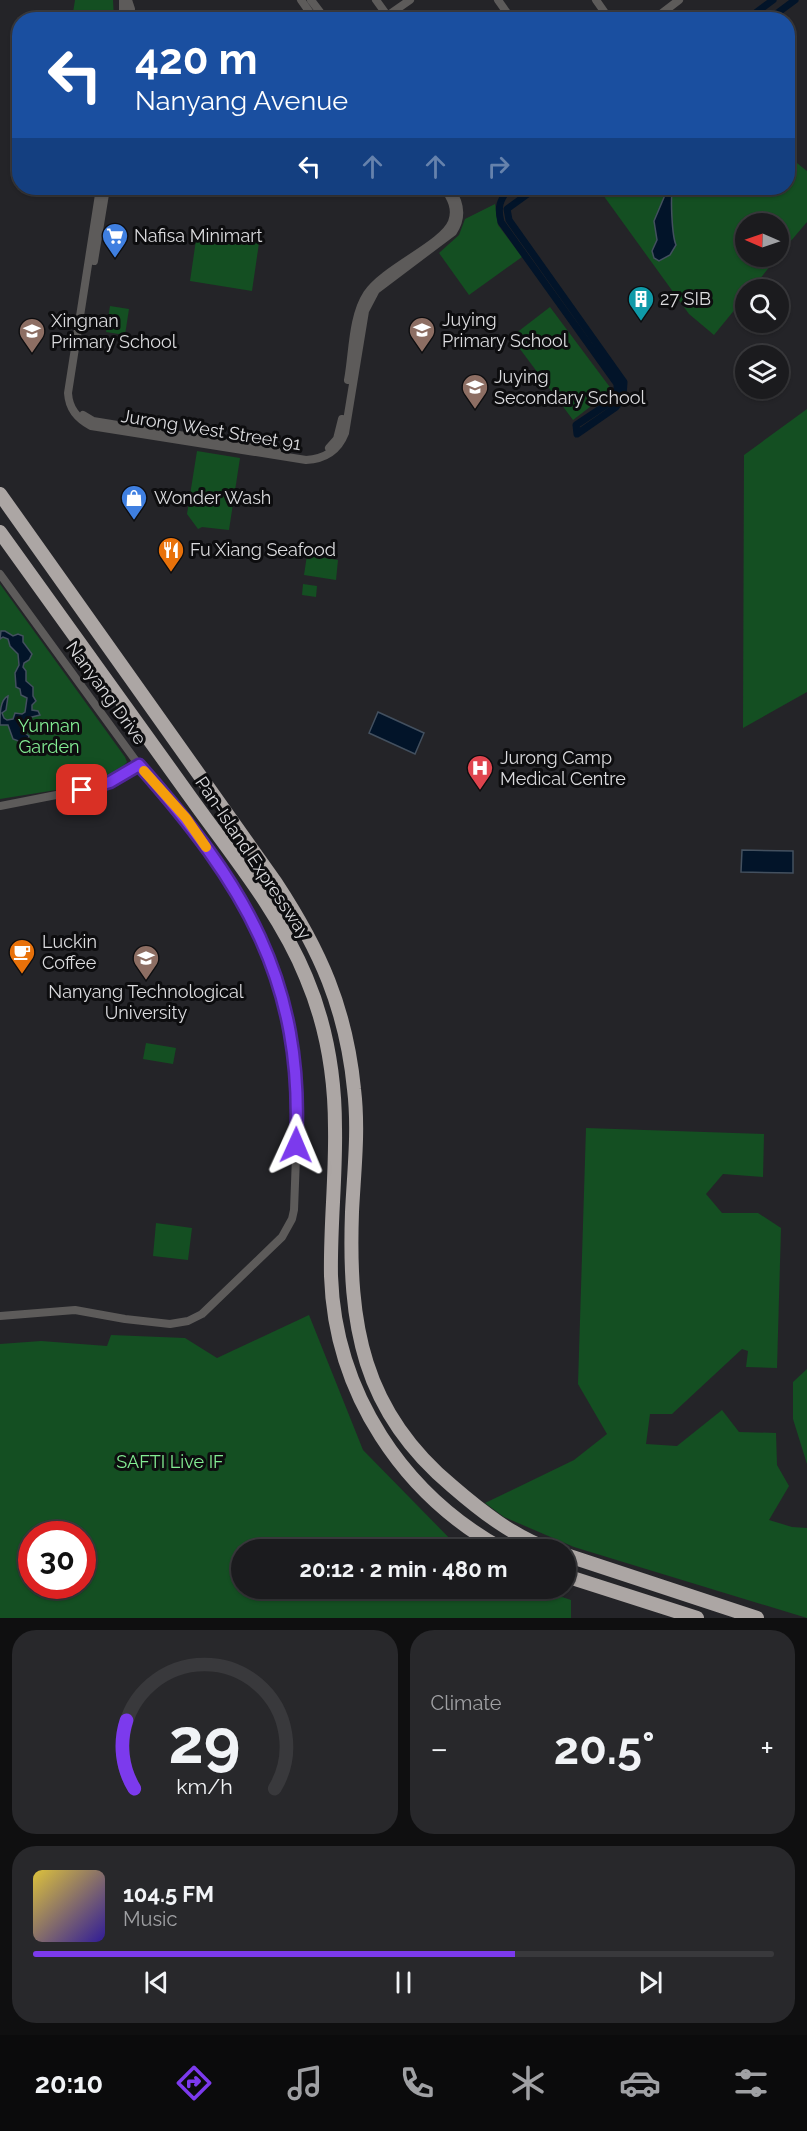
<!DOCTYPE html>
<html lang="en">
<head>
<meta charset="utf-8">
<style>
  :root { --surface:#1b1b1e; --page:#28282b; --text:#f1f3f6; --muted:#a0a1a4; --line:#39393c; --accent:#7c3aed }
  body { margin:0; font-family:Raleway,sans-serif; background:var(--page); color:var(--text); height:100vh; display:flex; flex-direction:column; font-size:22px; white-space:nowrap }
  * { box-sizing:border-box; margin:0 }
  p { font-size:20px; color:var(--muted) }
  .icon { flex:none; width:33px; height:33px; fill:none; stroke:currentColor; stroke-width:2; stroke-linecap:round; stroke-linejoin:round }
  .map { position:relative; height:1618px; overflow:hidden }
  .details { display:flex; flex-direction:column; gap:12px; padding:12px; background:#0f0f10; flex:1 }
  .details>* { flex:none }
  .banner { position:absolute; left:12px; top:12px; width:783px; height:183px; border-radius:24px; box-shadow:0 2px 4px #0004,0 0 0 2px var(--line); background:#1a4fa0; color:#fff; overflow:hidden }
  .needle { width:39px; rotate:272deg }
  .controls { position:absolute; left:735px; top:213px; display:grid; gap:12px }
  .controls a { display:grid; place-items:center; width:54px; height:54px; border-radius:50%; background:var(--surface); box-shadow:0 2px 4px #0004,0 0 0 2px var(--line); font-size:30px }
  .speed { position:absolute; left:18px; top:1521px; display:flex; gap:12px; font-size:30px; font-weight:700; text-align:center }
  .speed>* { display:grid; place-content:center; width:78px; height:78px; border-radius:50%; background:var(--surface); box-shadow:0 2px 4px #0004,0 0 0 2px var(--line); line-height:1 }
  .speed .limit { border:9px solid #d22; background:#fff; color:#111 }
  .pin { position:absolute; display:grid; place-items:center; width:51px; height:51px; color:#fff; margin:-26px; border-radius:12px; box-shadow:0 3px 9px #0006 }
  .me { position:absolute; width:66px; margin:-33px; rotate:1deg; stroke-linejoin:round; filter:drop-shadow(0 0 4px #0008) }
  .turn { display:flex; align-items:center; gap:21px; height:126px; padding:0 24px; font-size:27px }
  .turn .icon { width:78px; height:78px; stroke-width:2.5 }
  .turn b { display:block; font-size:42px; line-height:51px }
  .lanes { display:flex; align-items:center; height:57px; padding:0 24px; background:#0003; justify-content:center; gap:30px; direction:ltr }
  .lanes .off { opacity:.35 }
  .big { font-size:45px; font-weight:700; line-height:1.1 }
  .details .tile { flex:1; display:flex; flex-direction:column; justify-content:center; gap:9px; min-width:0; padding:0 21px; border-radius:24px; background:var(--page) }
  .details .dial { align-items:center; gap:0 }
  .dial svg { height:156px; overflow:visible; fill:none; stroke:var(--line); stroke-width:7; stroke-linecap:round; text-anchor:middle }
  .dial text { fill:var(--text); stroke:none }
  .song { display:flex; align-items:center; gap:18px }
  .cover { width:72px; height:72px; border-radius:9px; background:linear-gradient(135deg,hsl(50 70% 55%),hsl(250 70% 35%)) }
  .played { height:6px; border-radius:3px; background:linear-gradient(90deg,var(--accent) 65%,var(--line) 65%) }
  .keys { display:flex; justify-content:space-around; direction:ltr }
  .heat { display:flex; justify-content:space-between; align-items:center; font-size:33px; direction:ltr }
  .details .tiles { flex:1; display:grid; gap:12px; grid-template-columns:1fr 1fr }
  .tile:last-child { grid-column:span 2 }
  .trip { position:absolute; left:231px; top:1539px; width:345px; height:60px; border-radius:30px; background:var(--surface); box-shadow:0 2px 4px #0004,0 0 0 2px var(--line); font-weight:700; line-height:60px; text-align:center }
  .menu { display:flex; height:96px; justify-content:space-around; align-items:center; background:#0b0b0c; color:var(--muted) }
  .menu .icon { width:42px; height:42px }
  .menu .current { color:var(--accent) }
  .menu b { font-size:27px; color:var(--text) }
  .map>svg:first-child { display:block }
</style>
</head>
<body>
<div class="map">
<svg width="807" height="1618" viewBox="0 0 807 1618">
  <rect width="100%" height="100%" fill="#242428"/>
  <path fill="#144f22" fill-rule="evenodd" d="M75,0H113L114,19H72Z
    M788,156L807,171V222L778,256V224H746V256H778L752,289L746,290L745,297L714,335L689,314L598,188H788Z
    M495,204L498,225L522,257L469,295L439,253L459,235L465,219Z
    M197,233L259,243L252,291L190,281Z
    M110,306L129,309L125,335L106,332Z
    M550,307L612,390L573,420L511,337Z
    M807,409V692L743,728L744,455Z
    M197,451L240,458L229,530L202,527L198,529L187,514Z
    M307,555L338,560L336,580L304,575Z
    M0,584L125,757L127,762C112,782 79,783 57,787L56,790L0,799Z
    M303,584L317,586L316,597L302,595Z
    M146,1043L176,1048L173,1064L143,1059Z
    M586,1128L764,1134L763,1177L723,1174L706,1194L722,1213H758L781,1228L777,1368L746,1367L748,1351L742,1349L672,1414H650L646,1444L677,1446L722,1410L739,1432L776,1433L777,1465L789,1486L769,1520L792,1527L807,1528V1618L574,1547L504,1517L485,1503L574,1460L607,1434L578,1384Z
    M156,1223L192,1228L188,1260L153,1256Z
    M309,1315L363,1450L460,1549L242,1550V1588L538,1589L571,1600V1618H0V1344L41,1341L107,1346L111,1335L185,1338L217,1358ZM32,1534H82V1586H32Z
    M807,1369V1464L793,1419V1382Z"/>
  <path fill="#021429" stroke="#43505f" stroke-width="1.5" d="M668,188H673C670,196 672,236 676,245L670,255L659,261L654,258L652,251L657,240L654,221Z
    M1,631H5L13,636L18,634L23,636V642L32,654L29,660L24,663L23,667L26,671V681L33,687V696L36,701L32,705V710L38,711L40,715L28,718L19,724L23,732L29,736L27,741L21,742L13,739L8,725H0C0,713 0,700 8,696L6,710L2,713L4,718L7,720L13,719L15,713L22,714L25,712L27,698L21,695L20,689L16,687L15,673L19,665L18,654L10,646L8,639L3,637L0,639Z
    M378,712L424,733L415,754L369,733Z
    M742,850L793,851V873L741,872Z"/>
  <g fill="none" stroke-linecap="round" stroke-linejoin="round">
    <path stroke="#021429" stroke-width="7" d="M746,20L773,0
      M768,20L795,0
      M509,188C500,200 497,207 501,222L617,384V394L612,401L576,425L577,434L616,407L623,397L624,382L509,220L507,209L536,188"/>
    <path stroke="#5d5b5a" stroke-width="8" d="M128,0L131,9L130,20
      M301,0L315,20
      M311,0L326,20
      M376,0L389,18
      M498,0L512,20
      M596,0L610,20
      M387,16L410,0
      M123,20V0
      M653,20L679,0
      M100,188L68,393C69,409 77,418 91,426L306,460C325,459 338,451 345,433L365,311L376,290L453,232C463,217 460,202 450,188
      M94,261L106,188
      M348,380C353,353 352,317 367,294C384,268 443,245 452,222C457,209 451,198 444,188
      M83,415L93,421L277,451
      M329,448L337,439L342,419
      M0,574L139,765L186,818L240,896L262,940L282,994L293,1052L297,1130L294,1210L292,1219L282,1237L202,1314L188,1321L170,1324L125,1319L75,1310L0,1316
      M0,806L102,786L119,778L139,765"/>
    <path stroke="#aca6a4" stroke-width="14" d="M0,494L276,883C320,950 346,1008 354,1089C359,1130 354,1171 352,1212C348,1324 362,1411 452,1486C482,1512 513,1536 551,1550
      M0,532C64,621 127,709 191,798C231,854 280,913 306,977C326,1024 335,1077 335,1128C336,1177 330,1227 331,1276C335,1393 403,1495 504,1550
      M566,1555L757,1618
      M566,1576L697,1618"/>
  </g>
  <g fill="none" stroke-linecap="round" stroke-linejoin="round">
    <g stroke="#51269a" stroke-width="15">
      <path id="route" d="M82,790L110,782L139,765C243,883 305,980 296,1145"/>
    </g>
    <use href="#route" stroke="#7c3aed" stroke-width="10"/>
    <path stroke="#f59e0b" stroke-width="10" d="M144,771L186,818L206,847"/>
  </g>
  <defs>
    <g id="supermarket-pin" transform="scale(1.35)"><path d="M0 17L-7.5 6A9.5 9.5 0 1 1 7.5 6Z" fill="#3f7fe0" stroke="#0d0d0f"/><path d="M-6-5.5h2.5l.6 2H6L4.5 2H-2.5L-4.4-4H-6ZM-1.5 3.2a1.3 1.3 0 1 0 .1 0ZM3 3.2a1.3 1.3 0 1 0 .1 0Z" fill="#fff"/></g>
    <g id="building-pin" transform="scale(1.35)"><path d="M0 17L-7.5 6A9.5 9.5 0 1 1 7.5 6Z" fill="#0f9aa8" stroke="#0d0d0f"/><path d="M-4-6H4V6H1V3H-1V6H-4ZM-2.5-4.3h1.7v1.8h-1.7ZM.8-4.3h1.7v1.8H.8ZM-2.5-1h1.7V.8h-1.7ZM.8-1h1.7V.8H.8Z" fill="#fff"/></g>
    <g id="school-pin" transform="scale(1.35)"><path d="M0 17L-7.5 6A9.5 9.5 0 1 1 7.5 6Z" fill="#8d6e63" stroke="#0d0d0f"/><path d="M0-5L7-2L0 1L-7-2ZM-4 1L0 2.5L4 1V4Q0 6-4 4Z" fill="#fff"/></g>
    <g id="shop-pin" transform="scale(1.35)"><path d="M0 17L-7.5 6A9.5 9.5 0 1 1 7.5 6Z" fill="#3f7fe0" stroke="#0d0d0f"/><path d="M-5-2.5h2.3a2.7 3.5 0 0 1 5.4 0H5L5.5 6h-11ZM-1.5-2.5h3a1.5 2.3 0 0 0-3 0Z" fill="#fff"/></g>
    <g id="restaurant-pin" transform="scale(1.35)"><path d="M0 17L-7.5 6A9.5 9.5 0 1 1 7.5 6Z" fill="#e8710a" stroke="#0d0d0f"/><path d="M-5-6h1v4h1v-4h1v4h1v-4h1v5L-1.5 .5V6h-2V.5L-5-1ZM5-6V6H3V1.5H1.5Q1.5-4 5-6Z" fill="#fff"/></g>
    <g id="hospital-pin" transform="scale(1.35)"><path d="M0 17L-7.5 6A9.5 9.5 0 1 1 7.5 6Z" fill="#e0444e" stroke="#0d0d0f"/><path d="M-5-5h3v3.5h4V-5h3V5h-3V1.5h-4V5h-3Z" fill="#fff"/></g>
    <g id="cafe-pin" transform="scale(1.35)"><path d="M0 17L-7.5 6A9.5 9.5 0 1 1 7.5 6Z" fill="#e8710a" stroke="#0d0d0f"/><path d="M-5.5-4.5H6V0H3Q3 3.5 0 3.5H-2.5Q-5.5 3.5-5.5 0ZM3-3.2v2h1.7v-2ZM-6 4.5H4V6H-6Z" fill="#fff"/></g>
    <g id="university-pin" transform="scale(1.35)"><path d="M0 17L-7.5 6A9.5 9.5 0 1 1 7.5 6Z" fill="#8d6e63" stroke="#0d0d0f"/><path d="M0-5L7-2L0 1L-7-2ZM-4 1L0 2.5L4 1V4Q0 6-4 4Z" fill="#fff"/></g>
  </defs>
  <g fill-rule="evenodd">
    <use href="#supermarket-pin" x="115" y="236"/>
    <use href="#building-pin" x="641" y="299"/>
    <use href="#school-pin" x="422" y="330"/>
    <use href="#school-pin" x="32" y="331"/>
    <use href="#school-pin" x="475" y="387"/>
    <use href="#shop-pin" x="134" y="498"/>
    <use href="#restaurant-pin" x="171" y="550"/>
    <use href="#hospital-pin" x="480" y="768"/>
    <use href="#cafe-pin" x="22" y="952"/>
    <use href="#university-pin" x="146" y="958"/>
  </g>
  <g text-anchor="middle" stroke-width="6" stroke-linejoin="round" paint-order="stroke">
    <g font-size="18" fill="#dbdbde" stroke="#0d0d0f" text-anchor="start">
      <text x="134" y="242">Nafisa Minimart</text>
      <text x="660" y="305">27 SIB</text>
      <text x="442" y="326">Juying<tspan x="442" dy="21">Primary School</tspan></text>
      <text x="51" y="327">Xingnan<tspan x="51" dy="21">Primary School</tspan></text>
      <text x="494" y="383">Juying<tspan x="494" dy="21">Secondary School</tspan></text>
      <text x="154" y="504">Wonder Wash</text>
      <text x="190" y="556">Fu Xiang Seafood</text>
      <text x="500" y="764">Jurong Camp<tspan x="500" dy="21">Medical Centre</tspan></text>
      <text x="42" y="948">Luckin<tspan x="42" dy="21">Coffee</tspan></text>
      <text x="146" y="998" text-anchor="middle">Nanyang Technological<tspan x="146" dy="21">University</tspan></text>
    </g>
    <g font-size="18" fill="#dbdbde" stroke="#0d0d0f">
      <text transform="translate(211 430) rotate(9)" y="6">Jurong West Street 91</text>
      <text transform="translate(106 693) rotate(54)" y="6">Nanyang Drive</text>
      <text transform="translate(253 858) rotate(56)" y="6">Pan-Island Expressway</text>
    </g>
    <g font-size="18" fill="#83ec93" stroke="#0d0d0f">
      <text x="49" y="732">Yunnan<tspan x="49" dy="21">Garden</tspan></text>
      <text x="170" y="1468">SAFTI Live IF</text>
    </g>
  </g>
</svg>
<div class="controls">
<a><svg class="needle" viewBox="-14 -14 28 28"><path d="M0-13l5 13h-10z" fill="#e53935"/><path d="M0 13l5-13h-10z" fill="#a0a1a4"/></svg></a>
<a><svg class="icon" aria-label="search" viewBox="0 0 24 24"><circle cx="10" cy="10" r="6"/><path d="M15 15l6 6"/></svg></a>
<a><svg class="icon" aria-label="layers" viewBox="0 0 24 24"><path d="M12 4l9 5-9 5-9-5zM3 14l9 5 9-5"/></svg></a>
</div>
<div class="speed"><div class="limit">30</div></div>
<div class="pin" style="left:82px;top:790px;background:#d93025"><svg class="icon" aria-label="arrive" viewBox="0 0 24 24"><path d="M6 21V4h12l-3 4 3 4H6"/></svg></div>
<svg class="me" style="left:296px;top:1145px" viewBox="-20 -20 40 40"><path d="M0-17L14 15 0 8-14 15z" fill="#7c3aed" stroke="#fff" stroke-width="4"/></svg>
<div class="trip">20:12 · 2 min · 480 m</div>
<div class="banner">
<div class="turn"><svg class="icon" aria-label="left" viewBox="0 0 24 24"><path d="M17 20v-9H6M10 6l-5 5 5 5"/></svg><div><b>420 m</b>Nanyang Avenue</div></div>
<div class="lanes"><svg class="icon" aria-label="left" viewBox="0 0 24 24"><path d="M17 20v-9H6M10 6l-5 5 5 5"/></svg><svg class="icon off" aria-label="ahead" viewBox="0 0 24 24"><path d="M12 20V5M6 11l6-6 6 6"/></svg><svg class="icon off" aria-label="ahead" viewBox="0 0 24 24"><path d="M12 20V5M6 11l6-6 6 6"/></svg><svg class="icon off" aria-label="right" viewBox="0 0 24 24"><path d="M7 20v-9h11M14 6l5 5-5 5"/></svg></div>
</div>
</div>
<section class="details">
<div class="tiles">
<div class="tile dial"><svg viewBox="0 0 100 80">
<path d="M14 69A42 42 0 1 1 86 69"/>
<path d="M14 69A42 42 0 0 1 10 34" stroke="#7c3aed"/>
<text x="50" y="56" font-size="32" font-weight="700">29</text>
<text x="50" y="72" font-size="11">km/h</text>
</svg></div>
<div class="tile"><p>Climate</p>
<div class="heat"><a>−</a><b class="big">20.5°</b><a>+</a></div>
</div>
<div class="tile">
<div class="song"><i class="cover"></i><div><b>104.5 FM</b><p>Music</p></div></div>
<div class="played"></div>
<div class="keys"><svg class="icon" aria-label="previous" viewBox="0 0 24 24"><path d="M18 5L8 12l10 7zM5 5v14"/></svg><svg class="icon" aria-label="pause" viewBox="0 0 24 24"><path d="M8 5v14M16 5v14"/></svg><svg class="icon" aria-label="next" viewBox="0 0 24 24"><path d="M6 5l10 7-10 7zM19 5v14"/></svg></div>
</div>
</div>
</section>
<nav class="menu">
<b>20:10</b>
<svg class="icon current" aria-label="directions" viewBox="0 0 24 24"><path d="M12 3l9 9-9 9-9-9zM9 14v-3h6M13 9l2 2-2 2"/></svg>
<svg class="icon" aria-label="music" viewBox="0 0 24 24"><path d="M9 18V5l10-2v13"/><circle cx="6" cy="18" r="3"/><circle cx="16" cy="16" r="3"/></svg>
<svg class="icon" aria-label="phone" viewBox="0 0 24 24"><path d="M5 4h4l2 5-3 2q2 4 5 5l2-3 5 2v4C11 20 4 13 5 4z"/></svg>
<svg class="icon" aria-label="climate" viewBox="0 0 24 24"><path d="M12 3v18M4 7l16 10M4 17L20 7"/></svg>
<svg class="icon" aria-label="car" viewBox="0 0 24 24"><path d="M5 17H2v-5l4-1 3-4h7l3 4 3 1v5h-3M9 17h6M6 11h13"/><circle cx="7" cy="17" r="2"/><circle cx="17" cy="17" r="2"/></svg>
<svg class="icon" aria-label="filters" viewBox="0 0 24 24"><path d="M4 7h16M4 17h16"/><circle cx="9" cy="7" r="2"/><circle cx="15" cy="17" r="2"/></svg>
</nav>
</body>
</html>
